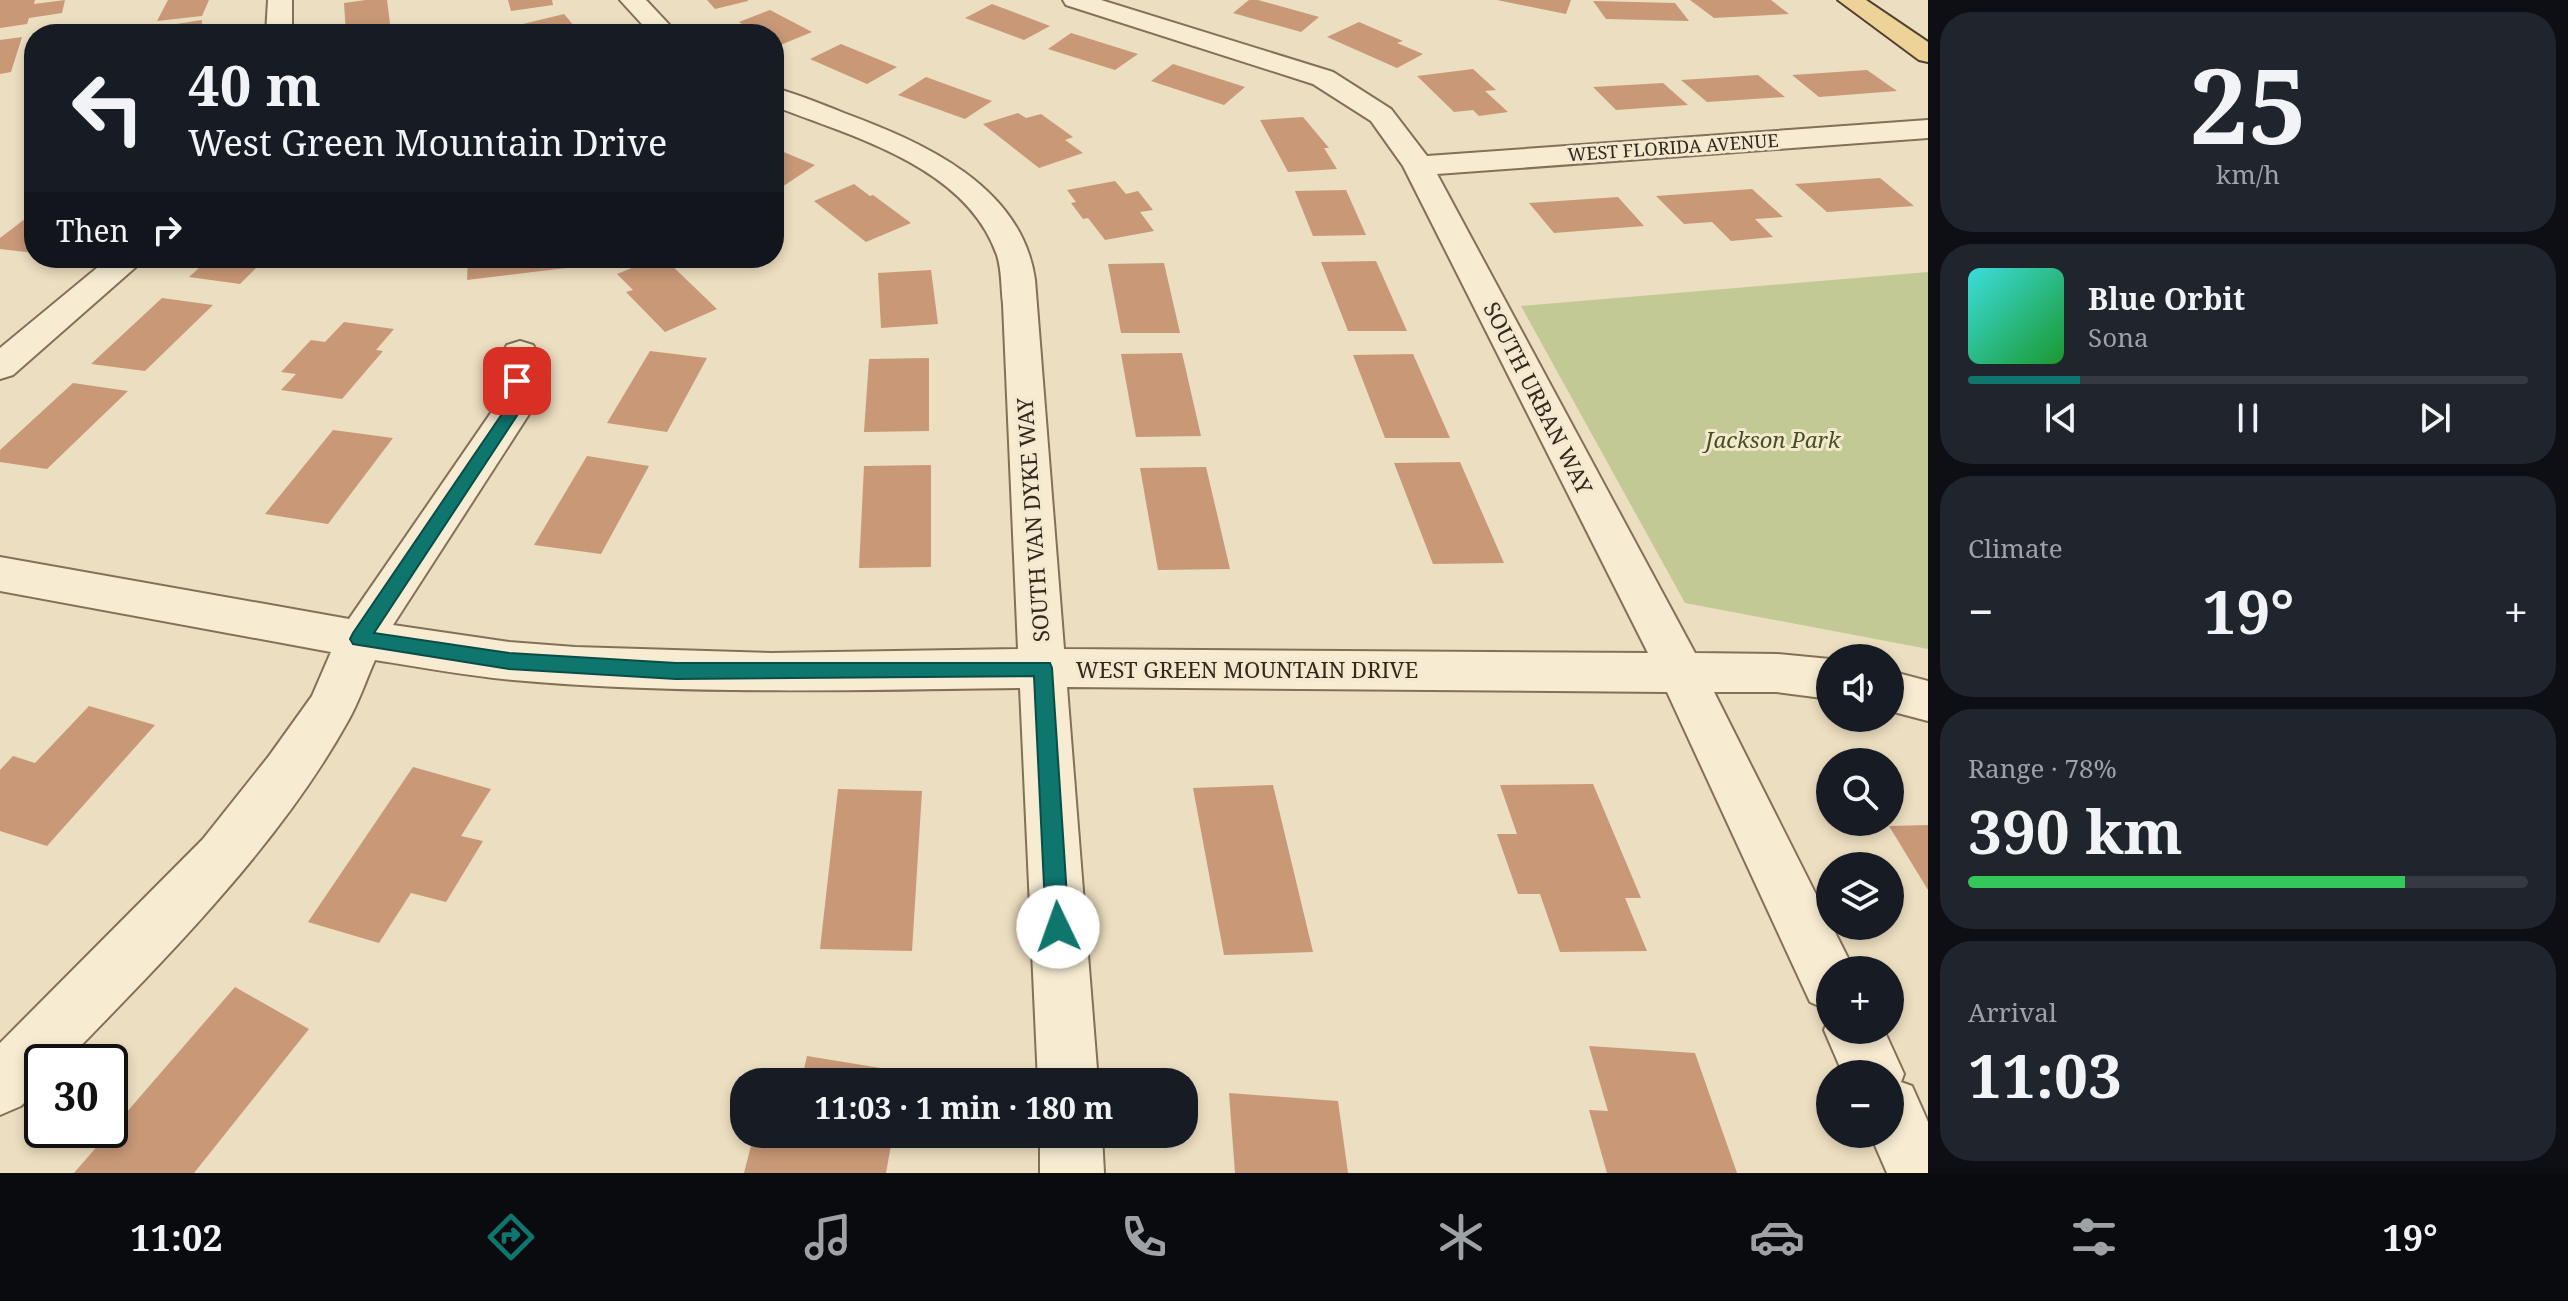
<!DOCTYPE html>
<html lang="en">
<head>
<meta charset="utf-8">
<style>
  :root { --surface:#171b24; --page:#20242c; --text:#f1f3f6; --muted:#9ea1a6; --line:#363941; --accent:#0f766e }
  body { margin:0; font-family:"Noto Serif",serif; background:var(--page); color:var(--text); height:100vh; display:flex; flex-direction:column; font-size:30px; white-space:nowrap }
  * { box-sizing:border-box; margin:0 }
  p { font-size:26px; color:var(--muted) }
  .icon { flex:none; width:44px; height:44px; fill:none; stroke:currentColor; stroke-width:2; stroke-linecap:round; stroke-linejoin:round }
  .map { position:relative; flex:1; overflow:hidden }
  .side { display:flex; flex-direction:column; gap:12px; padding:12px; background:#0d0f14; width:640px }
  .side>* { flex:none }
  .guide { position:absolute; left:24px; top:24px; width:760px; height:244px; border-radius:32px; box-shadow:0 4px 12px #0003; background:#171b24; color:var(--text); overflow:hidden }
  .controls { position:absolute; left:1816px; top:644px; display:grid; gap:16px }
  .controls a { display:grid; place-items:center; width:88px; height:88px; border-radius:50%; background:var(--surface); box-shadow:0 4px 12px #0003; font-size:40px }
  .speed { position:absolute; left:24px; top:1044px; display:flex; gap:16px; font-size:40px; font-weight:700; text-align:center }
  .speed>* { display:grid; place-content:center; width:104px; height:104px; border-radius:50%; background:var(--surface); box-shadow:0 4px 12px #0003; line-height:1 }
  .speed .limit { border:4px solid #111; border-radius:12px; background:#fff; color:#111 }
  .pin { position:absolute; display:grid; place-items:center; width:68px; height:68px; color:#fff; margin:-34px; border-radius:16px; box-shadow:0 4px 12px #0006 }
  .me { position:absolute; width:88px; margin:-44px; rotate:357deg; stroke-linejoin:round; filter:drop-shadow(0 0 6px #0008) }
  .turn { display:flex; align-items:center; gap:28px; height:168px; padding:0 32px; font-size:36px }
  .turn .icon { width:104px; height:104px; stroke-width:2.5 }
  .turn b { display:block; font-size:56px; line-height:68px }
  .then { display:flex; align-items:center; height:76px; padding:0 32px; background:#0003; gap:16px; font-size:30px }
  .big { font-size:60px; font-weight:700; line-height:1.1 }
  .side .widget { flex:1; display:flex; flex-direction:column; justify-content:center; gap:12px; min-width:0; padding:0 28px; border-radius:32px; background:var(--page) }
  .side .dial { align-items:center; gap:0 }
  .dial b { font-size:104px; line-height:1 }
  .song { display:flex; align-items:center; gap:24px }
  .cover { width:96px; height:96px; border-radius:12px; background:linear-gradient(135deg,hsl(180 70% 55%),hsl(130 70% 35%)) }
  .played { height:8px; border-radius:4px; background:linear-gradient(90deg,var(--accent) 20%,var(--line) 20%) }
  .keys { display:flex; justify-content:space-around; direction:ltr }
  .heat { display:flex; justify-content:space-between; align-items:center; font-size:44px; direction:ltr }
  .charge { height:12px; border-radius:6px; background:linear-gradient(90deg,#34c759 78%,var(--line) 0) }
  .trip { position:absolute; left:730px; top:1068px; width:468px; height:80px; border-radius:32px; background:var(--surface); box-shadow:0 4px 12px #0003; font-weight:700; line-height:80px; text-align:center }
  .menu { display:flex; height:128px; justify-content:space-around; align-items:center; background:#090b0e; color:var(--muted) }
  .menu .icon { width:56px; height:56px }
  .menu .on { color:var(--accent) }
  .menu b { font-size:36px; color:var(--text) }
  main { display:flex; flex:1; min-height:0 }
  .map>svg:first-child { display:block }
</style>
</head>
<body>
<main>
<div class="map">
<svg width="1928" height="1173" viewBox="0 0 1928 1173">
  <rect width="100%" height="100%" fill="#ecdec0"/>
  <path fill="#c3c994" d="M1928,272V649L1685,603L1521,306Z"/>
  <path fill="#c89877" d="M0,0H35L34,4L65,0L62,13L29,18L27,24L0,28Z
    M168,0H209L202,16L157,21Z
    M366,0H387L391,31L346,34L344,3Z
    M508,0H552L553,5L511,11Z
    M707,0H748V1L715,9Z
    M1249,0H1258L1319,17L1301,32L1233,13Z
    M1497,0H1571L1566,14Z
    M1690,0H1771L1789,14L1714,18Z
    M1593,1L1675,3L1689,21L1606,19Z
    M992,4L1050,26L1024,40L965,18Z
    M770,10L812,32L778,46L774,44V34H756L739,22Z
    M564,14L581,34H531L523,24Z
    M202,20L201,34H155L157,27Z
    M1359,22L1403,41L1397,43L1423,54L1397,68L1327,37Z
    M1071,33L1138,54L1115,70L1048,49Z
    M22,37L11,72L0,74V40Z
    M841,44L897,67L867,84L810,59Z
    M1173,64L1245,87L1224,105L1151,81Z
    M1473,69L1496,90L1485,91L1508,112L1479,116L1473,110L1454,112L1417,76Z
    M1867,70L1897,91L1819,97L1792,75Z
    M1758,75L1785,97L1707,102L1681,80Z
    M926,77L992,101L965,119L898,95Z
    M1663,83L1688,105L1616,110L1593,87Z
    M1018,113L1026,118L1041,114L1073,137L1065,140L1083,153L1039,168L983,124Z
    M1303,117L1329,148H1324L1337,169L1288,172L1260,120Z
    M774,148L815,165L782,187L774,183Z
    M1880,178L1914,206L1827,212L1795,184Z
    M1115,181L1126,194L1138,191L1153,210L1140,212L1154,231L1105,240L1088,218L1083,219L1071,203L1076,202L1067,190Z
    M854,184L870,196L873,195L911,223L866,242L814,201Z
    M1752,189L1783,217L1755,219L1773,237L1731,241L1712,222L1684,224L1656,196Z
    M1346,190L1366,235L1313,236L1295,191Z
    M1618,197L1644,226L1554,233L1529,203Z
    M34,212V253L0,249V238Z
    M210,258H266L240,284L189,277Z
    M468,258H582L583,266L467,280Z
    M656,258H664L717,309L665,332L626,292L633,290L617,274Z
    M1376,261L1407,331H1348L1321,262Z
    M1164,263L1180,333H1121L1108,264Z
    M931,270L938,324L881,328L878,273Z
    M162,298L213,305L145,371L91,364Z
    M344,322L394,329L376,350L383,351L342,399L281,390L296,374L281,372L311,340L325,342Z
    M650,351L707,358L667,432L607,423Z
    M1182,353L1201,436L1136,437L1121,354Z
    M1413,354L1450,438H1385L1353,355Z
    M929,358V431L864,432L869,359Z
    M73,383L128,391L47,469L0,462V450Z
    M333,430L393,438L328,524L265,514Z
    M587,456L649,466L601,554L534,545Z
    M1460,462L1504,563L1433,564L1394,463Z
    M931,465V567L859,568L864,466Z
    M1206,467L1230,569L1158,570L1140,468Z
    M89,706L155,725L47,846L0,831V770L13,756L35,763Z
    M413,767L491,789L461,836L483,841L446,902L411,893L379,943L308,922Z
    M1593,784L1641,898H1625L1647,951L1560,952L1540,894H1518L1497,834H1517L1500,785Z
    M1273,785L1313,952L1224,955L1193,788Z
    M838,789L922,791L912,951L820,949Z
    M1928,825V890L1889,826Z
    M235,987L309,1029L194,1173H74Z
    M1589,1046L1695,1053L1737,1173H1607L1589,1110L1608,1111Z
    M807,1056L905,1072L903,1082H801Z
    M1229,1093L1338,1101L1348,1173H1235Z
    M754,1134H893L886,1173H744Z"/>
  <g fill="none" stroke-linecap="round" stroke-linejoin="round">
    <g stroke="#846f59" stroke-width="4">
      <path id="minor" d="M268,0H292V34H266Z
        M620,0H646L678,34H651Z
        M1063,0H1101L1333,72L1391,109L1427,156L1928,120V138L1437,174L1695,653L1777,654L1830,659V699L1777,692H1714L1854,970H1830V1011L1810,1002L1667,692L1067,687L1098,1082H1038L1020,688C851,690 682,695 513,680C467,676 421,667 375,660C366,680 359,702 348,721C279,846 164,960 65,1062H42V1085L21,1106L0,1115V1043L203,839L269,756L312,696L331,652L0,591V557L349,619L495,407L502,353L507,345L520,341L533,345L538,353L533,408L393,625L509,642L575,647L771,653L1018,649L1003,304C1001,288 1002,271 997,255C966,166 853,137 774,106V88C798,94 821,104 844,113C922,142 1022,185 1035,280L1064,649L1648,653L1403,166L1371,121L1313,84L1066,5Z
        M109,258H146L13,375L0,379V348Z
        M1890,671L1928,681V721L1890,711Z
        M1830,1015V1030H1884L1904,1074L1901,1082L1912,1086L1928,1122V1173H1887L1870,1134H1890V1074H1843L1824,1030Z
        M1040,1134H1102L1104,1173H1040Z"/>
    </g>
    <g stroke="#513e2d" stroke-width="4">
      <path id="major" d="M1838,0H1866L1928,42V62L1919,60Z"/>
    </g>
    <use href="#minor" fill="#f7ecd2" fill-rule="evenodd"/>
    <use href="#major" fill="#eed398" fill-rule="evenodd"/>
  </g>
  <path fill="#0f766e" stroke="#0a4d48" stroke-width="2" d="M517,376L525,381L522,408L374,633L509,653L676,663H1050L1052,668L1069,927L1066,935L1058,938L1050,935L1046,927L1034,676L676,679L509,669L353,644L350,639L353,633L506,408L510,381Z"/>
  <g text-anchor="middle" stroke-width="6" stroke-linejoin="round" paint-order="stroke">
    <g font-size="18" fill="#34281c" stroke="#f3e9cf">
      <text transform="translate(1673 148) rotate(-4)" y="6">WEST FLORIDA AVENUE</text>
    </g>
    <g font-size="22" fill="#34281c" stroke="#f3e9cf">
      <text transform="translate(1538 398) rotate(63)" y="8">SOUTH URBAN WAY</text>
      <text transform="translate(1033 520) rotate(-94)" y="8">SOUTH VAN DYKE WAY</text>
      <text x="1247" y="678">WEST GREEN MOUNTAIN DRIVE</text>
    </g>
    <g font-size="22" font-style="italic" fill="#454f24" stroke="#f3e9cf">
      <text x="1773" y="448">Jackson Park</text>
    </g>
  </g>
</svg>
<div class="controls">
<a><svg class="icon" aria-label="sound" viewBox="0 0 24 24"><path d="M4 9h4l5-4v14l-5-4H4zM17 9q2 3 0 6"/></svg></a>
<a><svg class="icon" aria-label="search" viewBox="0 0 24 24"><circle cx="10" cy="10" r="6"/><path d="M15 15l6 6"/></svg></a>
<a><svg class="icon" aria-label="layers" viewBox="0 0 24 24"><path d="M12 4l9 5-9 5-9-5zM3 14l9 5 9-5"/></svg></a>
<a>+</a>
<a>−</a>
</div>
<div class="speed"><div class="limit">30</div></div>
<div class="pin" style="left:517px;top:381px;background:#d93025"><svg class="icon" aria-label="arrive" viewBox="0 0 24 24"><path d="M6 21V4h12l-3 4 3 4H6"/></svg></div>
<svg class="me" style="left:1058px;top:927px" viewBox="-20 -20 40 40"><circle r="19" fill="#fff"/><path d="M0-13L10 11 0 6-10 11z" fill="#0f766e"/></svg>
<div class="trip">11:03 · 1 min · 180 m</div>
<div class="guide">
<div class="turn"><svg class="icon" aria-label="left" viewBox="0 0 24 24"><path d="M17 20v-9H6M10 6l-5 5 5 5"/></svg><div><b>40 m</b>West Green Mountain Drive</div></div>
<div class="then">Then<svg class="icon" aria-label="right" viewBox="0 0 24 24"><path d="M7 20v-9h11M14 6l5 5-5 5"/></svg></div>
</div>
</div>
<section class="side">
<div class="widget dial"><b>25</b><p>km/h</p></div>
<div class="widget">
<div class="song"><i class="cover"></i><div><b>Blue Orbit</b><p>Sona</p></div></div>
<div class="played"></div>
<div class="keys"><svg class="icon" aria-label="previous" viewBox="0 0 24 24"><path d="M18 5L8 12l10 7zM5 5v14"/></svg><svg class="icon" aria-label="pause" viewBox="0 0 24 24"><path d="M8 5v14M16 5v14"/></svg><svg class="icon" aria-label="next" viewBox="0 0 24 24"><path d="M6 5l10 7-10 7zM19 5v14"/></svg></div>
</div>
<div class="widget"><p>Climate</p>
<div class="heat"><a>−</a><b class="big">19°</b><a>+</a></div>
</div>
<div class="widget"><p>Range · 78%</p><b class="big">390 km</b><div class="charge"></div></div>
<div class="widget"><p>Arrival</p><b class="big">11:03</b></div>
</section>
</main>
<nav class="menu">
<b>11:02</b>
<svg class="icon on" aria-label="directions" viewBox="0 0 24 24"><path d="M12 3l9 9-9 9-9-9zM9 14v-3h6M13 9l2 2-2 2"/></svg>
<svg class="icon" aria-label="music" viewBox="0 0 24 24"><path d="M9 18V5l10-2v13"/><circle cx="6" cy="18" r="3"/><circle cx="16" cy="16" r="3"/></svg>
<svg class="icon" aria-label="phone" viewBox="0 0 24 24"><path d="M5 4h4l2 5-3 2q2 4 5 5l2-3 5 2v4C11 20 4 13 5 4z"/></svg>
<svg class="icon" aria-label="climate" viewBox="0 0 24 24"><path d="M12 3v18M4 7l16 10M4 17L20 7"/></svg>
<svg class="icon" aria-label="car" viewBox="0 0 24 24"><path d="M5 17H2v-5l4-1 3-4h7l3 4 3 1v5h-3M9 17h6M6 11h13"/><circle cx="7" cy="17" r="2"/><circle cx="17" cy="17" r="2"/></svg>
<svg class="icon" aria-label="filters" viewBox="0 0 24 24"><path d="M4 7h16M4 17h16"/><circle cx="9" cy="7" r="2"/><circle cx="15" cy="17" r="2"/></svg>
<b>19°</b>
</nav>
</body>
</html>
